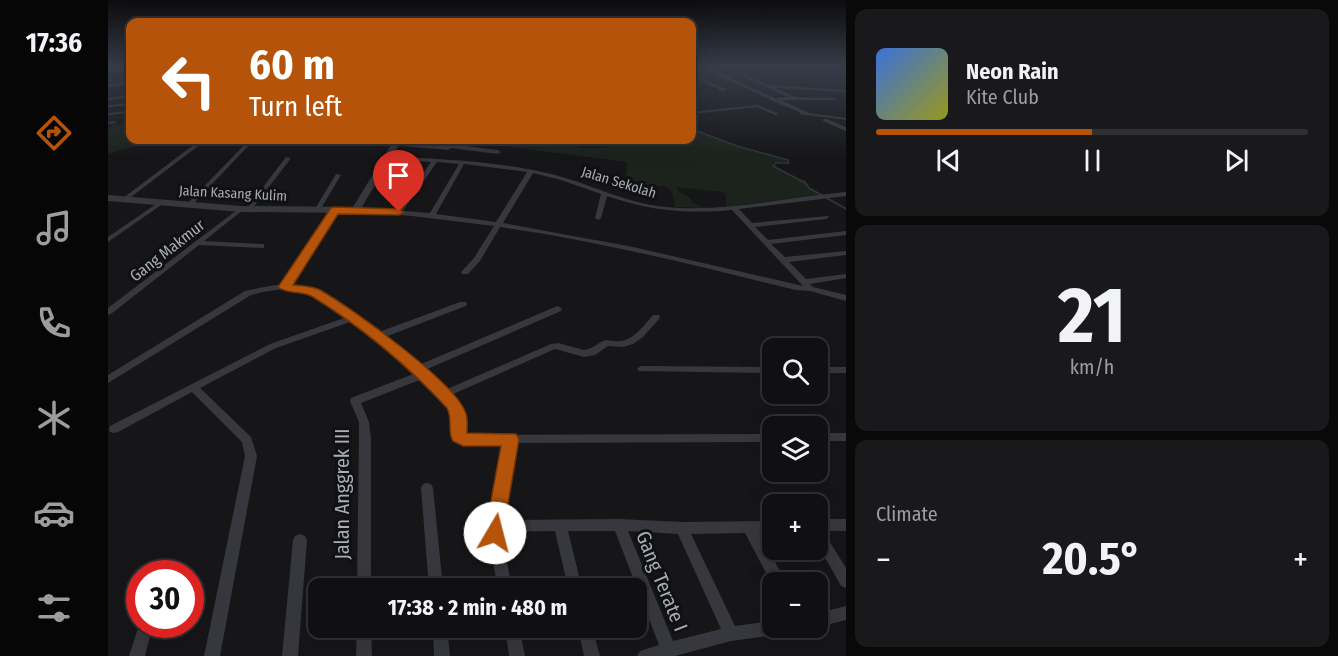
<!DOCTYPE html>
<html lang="en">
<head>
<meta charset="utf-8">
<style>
  :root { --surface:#101012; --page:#19191b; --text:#f1f3f6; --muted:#9c9d9f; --line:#303032; --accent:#b45309 }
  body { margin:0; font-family:"Fira Sans Condensed",sans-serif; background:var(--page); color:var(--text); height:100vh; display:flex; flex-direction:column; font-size:22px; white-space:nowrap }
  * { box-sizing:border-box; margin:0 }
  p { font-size:20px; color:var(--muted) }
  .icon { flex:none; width:33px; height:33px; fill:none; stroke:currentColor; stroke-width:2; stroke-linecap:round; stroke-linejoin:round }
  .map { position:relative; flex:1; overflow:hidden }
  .panel { display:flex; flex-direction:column; gap:9px; padding:9px; background:#09090a; width:492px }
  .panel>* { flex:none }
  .hud { position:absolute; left:18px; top:18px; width:570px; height:126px; border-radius:12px; box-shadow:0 6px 24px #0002,0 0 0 2px var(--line); background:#b45309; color:#fff; overflow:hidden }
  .tools { position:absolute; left:654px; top:338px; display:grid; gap:12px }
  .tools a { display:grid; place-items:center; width:66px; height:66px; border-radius:12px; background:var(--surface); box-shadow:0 6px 24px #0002,0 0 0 2px var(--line); font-size:30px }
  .speed { position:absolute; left:18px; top:560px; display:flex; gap:12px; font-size:30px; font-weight:700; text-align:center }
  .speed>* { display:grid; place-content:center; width:78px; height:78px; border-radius:50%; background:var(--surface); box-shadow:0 6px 24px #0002,0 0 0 2px var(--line); line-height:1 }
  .speed .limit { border:9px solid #d22; background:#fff; color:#111 }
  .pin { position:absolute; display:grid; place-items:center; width:51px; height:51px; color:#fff; margin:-62px -26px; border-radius:50% 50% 50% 0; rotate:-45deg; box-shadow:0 0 6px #0007 }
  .pin .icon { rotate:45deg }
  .me { position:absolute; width:66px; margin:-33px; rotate:8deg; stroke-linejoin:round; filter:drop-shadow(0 0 4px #0008) }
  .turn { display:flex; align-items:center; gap:21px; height:126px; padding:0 24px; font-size:27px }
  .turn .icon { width:78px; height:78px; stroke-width:2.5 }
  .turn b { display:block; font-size:42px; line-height:51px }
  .big { font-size:45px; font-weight:700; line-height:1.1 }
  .panel .tile { flex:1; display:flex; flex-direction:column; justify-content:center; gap:9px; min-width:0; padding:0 21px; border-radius:12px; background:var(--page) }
  .panel .dial { align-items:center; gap:0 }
  .dial b { font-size:78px; line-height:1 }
  .song { display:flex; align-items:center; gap:18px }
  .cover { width:72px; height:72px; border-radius:9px; background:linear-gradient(135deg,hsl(220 70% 55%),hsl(60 70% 35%)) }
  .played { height:6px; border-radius:3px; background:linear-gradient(90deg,var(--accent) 50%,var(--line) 50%) }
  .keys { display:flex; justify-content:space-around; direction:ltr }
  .heat { display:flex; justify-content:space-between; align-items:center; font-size:33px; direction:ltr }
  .trip { position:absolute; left:200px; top:578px; width:339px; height:60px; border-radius:12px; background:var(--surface); box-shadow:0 6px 24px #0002,0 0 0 2px var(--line); font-weight:700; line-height:60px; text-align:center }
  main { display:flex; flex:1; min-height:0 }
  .menu { display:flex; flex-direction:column; width:108px; justify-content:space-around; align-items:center; background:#060607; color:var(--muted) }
  .menu .icon { width:42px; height:42px }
  .menu .current { color:var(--accent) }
  .menu b { font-size:27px; color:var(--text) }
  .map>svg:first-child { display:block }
</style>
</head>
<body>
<main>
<nav class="menu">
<b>17:36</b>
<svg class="icon current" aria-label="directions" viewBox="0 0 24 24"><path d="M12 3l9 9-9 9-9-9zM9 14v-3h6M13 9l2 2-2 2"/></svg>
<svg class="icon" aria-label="music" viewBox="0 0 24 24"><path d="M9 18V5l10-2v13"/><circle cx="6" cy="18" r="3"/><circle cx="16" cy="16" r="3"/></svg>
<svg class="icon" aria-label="phone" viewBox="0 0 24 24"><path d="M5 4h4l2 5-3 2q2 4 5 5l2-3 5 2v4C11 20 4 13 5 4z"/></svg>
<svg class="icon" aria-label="climate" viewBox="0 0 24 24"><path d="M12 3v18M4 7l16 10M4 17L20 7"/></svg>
<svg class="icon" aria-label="car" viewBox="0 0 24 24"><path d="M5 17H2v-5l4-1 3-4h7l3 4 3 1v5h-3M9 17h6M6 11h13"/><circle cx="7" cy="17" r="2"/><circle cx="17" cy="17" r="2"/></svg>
<svg class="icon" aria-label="filters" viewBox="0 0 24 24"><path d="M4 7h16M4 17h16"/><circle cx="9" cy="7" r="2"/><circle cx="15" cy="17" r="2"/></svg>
</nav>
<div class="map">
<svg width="738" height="656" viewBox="0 0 738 656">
  <rect width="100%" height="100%" fill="#161618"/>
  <path fill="#1c231d" d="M5,124L22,125V140H47L0,154V129Z
    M584,129L629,146L680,160L681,163H668L666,166L695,180L701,188L713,194L618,207V194L614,192L568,187C571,195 583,194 585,203L597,208L567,207L564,192L557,186L525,187L523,179L518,176L519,162L357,141L475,140L462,143C471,149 489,149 500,146L501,143L494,140H584Z"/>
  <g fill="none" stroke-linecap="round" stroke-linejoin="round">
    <path stroke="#2c353c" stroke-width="1.5" d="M584,129L629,146L680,160L681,163H668L665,166L697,183"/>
    <path stroke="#2c353c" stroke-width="2" d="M696,181L701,188L738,209"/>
    <path fill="#37383d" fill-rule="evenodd" d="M595,66H599L600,68L610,73H634L660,85L738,90V92L667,88L687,97L728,98L726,100H673L701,113L738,118V120L691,114L692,112L662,100V99L597,70ZM614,74L632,75L680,97L667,98Z
      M22,68V74L18,84L0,87V85L15,82L20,70L0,71V69Z
      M584,74L618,89V90L614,91L584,76Z
      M22,95V97L0,100V98Z
      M22,103V105L0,107V105Z
      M650,105L671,114L667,115L649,107L584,114V112Z
      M19,111H21V113L0,115V113Z
      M715,119H719L738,127V131L715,121Z
      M6,121L8,122V123L0,124V122Z
      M92,140H98L19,200H15V198Z
      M141,140H146L84,205H80V203Z
      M287,142L338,146L341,144L390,150L393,152L390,154L343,148L340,150L285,145V143Z
      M277,156C331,159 386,161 439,173C479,182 516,203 557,207C618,213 678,197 738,192V196L631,209L644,223L720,216L721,217L718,219L647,227L660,240L738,231V235L663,244L677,257L738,251V255L681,262L698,279L738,274V278L702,284L705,287L738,295V301L702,291L688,290C590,266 492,241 392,227L372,261L360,274H354L353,272L366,258L386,226L304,216L248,212L245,210L248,208L289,211L323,162L275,159L274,158ZM329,162L351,164L322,213L295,211ZM356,164L419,172L388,222L328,214ZM425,173L453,180L493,194L487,218L490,220L493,218L499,196C542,211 579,214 624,210L695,286L525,247L395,223Z
      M178,157L183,158L144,209H140V207Z
      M228,174L233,175L212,210H208L207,209Z
      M54,200L56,201V203L0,242V237Z
      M133,207L135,208V210L96,241L153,244H156V248L91,245L3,314L0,315V308Z
      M227,209L230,211L183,284C217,287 246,313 271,332L352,302H358L359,304L358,306L277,337L311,365L447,307L450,306L454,309L453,311L317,370L337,390L443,344L450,343L476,350C485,349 490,342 498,340C502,340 507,342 512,341C526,340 536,325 545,315H551L552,317L551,319L535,337L525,344L515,347L500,346L487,355L476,357L447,349L343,395L355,414V433L357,435L664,434V442L408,443L395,520L511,519L574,522L664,521V533H651L678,582H664V584L637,533L583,534L627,626L664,621V627H681L679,632L674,634L623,641L567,656H529L532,651L551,645L507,531H460L474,588H460L447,531L393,532L404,588H390L379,533L397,443H355L351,442L343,434C344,428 347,420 344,413C340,400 324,388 314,379L253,403L261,422L263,438V588H249L251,438V422L242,401L243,398L308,373L269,340L265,339L264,336L245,321L168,348L92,388L143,437L149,456L112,656H96L137,456L134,442L84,392L10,432L6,433L2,432L1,429L2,426L162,344L239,317C205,291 186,283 143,295L0,383V375L137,291L156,287L175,284L225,210ZM520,531L570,534L613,629L565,641Z
      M534,366L664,367V373L531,371L529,369L531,367Z
      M710,367H738V373H710Z
      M710,433H738V441H710Z
      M319,483L323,484L325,488L335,588H321L313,488L315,484Z
      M710,519H738V531H715L738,568V588L733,586L710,545Z
      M192,534L197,536L199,540L190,656H174L185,540L187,536Z
      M738,606V620L710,627H709L710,613Z
      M32,622V624H45L37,656H21Z
      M249,627H263L264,656H248Z
      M325,627H339L342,656H326Z
      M397,627H411L417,656H401Z
      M470,627H484L492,656H476Z"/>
    <path fill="#37383d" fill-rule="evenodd" d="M286,140H294L252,210L248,213L133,212L0,201V195L133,206L245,207Z"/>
  </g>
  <linearGradient id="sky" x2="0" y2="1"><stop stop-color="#0c0c0d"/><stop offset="0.42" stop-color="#363c48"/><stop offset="1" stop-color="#363c48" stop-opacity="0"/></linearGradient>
  <rect width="738" height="158" fill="url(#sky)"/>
  <path fill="#b45309" stroke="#753606" stroke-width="1.5" d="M226,207L291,209L296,212L291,215L230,214L185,285C193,286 204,286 212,290C241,306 350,384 358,414C360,419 359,427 359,433L408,434L411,439L394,539L387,542L380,539L377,533L393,446H355L345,441C339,431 345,419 339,408C299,365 255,328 205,297C195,290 179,295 170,287L223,208Z"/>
  <g text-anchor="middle" stroke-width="6" stroke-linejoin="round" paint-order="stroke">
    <g font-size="14" fill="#a8adb8" stroke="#111113">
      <text transform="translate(511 182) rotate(17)" y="5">Jalan Sekolah</text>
      <text transform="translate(125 193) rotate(3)" y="5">Jalan Kasang Kulim</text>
    </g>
    <g font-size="16" fill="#a8adb8" stroke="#111113">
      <text transform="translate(59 250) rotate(-38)" y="6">Gang Makmur</text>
    </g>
    <g font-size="20" fill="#a8adb8" stroke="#111113">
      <text transform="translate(234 494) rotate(-90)" y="7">Jalan Anggrek III</text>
      <text transform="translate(554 581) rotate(68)" y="7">Gang Terate I</text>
    </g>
  </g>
</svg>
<div class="tools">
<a><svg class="icon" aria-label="search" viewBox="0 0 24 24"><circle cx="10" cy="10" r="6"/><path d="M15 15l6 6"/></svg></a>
<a><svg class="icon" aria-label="layers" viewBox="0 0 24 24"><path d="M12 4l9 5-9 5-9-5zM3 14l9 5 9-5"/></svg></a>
<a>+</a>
<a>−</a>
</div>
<div class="speed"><div class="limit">30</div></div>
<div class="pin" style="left:291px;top:212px;background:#d93025"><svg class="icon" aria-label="arrive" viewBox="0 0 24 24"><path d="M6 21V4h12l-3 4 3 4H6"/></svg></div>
<svg class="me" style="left:387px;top:533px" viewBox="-20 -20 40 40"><circle r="19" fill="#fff"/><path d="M0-13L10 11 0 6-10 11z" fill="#b45309"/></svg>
<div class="trip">17:38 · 2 min · 480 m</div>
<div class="hud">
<div class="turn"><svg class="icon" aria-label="left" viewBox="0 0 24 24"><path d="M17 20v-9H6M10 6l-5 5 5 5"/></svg><div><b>60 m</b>Turn left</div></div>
</div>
</div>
<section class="panel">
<div class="tile">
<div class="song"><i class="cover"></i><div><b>Neon Rain</b><p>Kite Club</p></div></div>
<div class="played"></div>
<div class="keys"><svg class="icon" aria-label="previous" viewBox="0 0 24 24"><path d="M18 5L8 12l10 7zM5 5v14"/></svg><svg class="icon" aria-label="pause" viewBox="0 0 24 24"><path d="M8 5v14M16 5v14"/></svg><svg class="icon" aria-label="next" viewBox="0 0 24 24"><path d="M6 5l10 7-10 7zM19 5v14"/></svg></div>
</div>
<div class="tile dial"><b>21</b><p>km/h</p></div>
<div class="tile"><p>Climate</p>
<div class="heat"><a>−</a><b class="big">20.5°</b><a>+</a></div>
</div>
</section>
</main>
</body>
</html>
